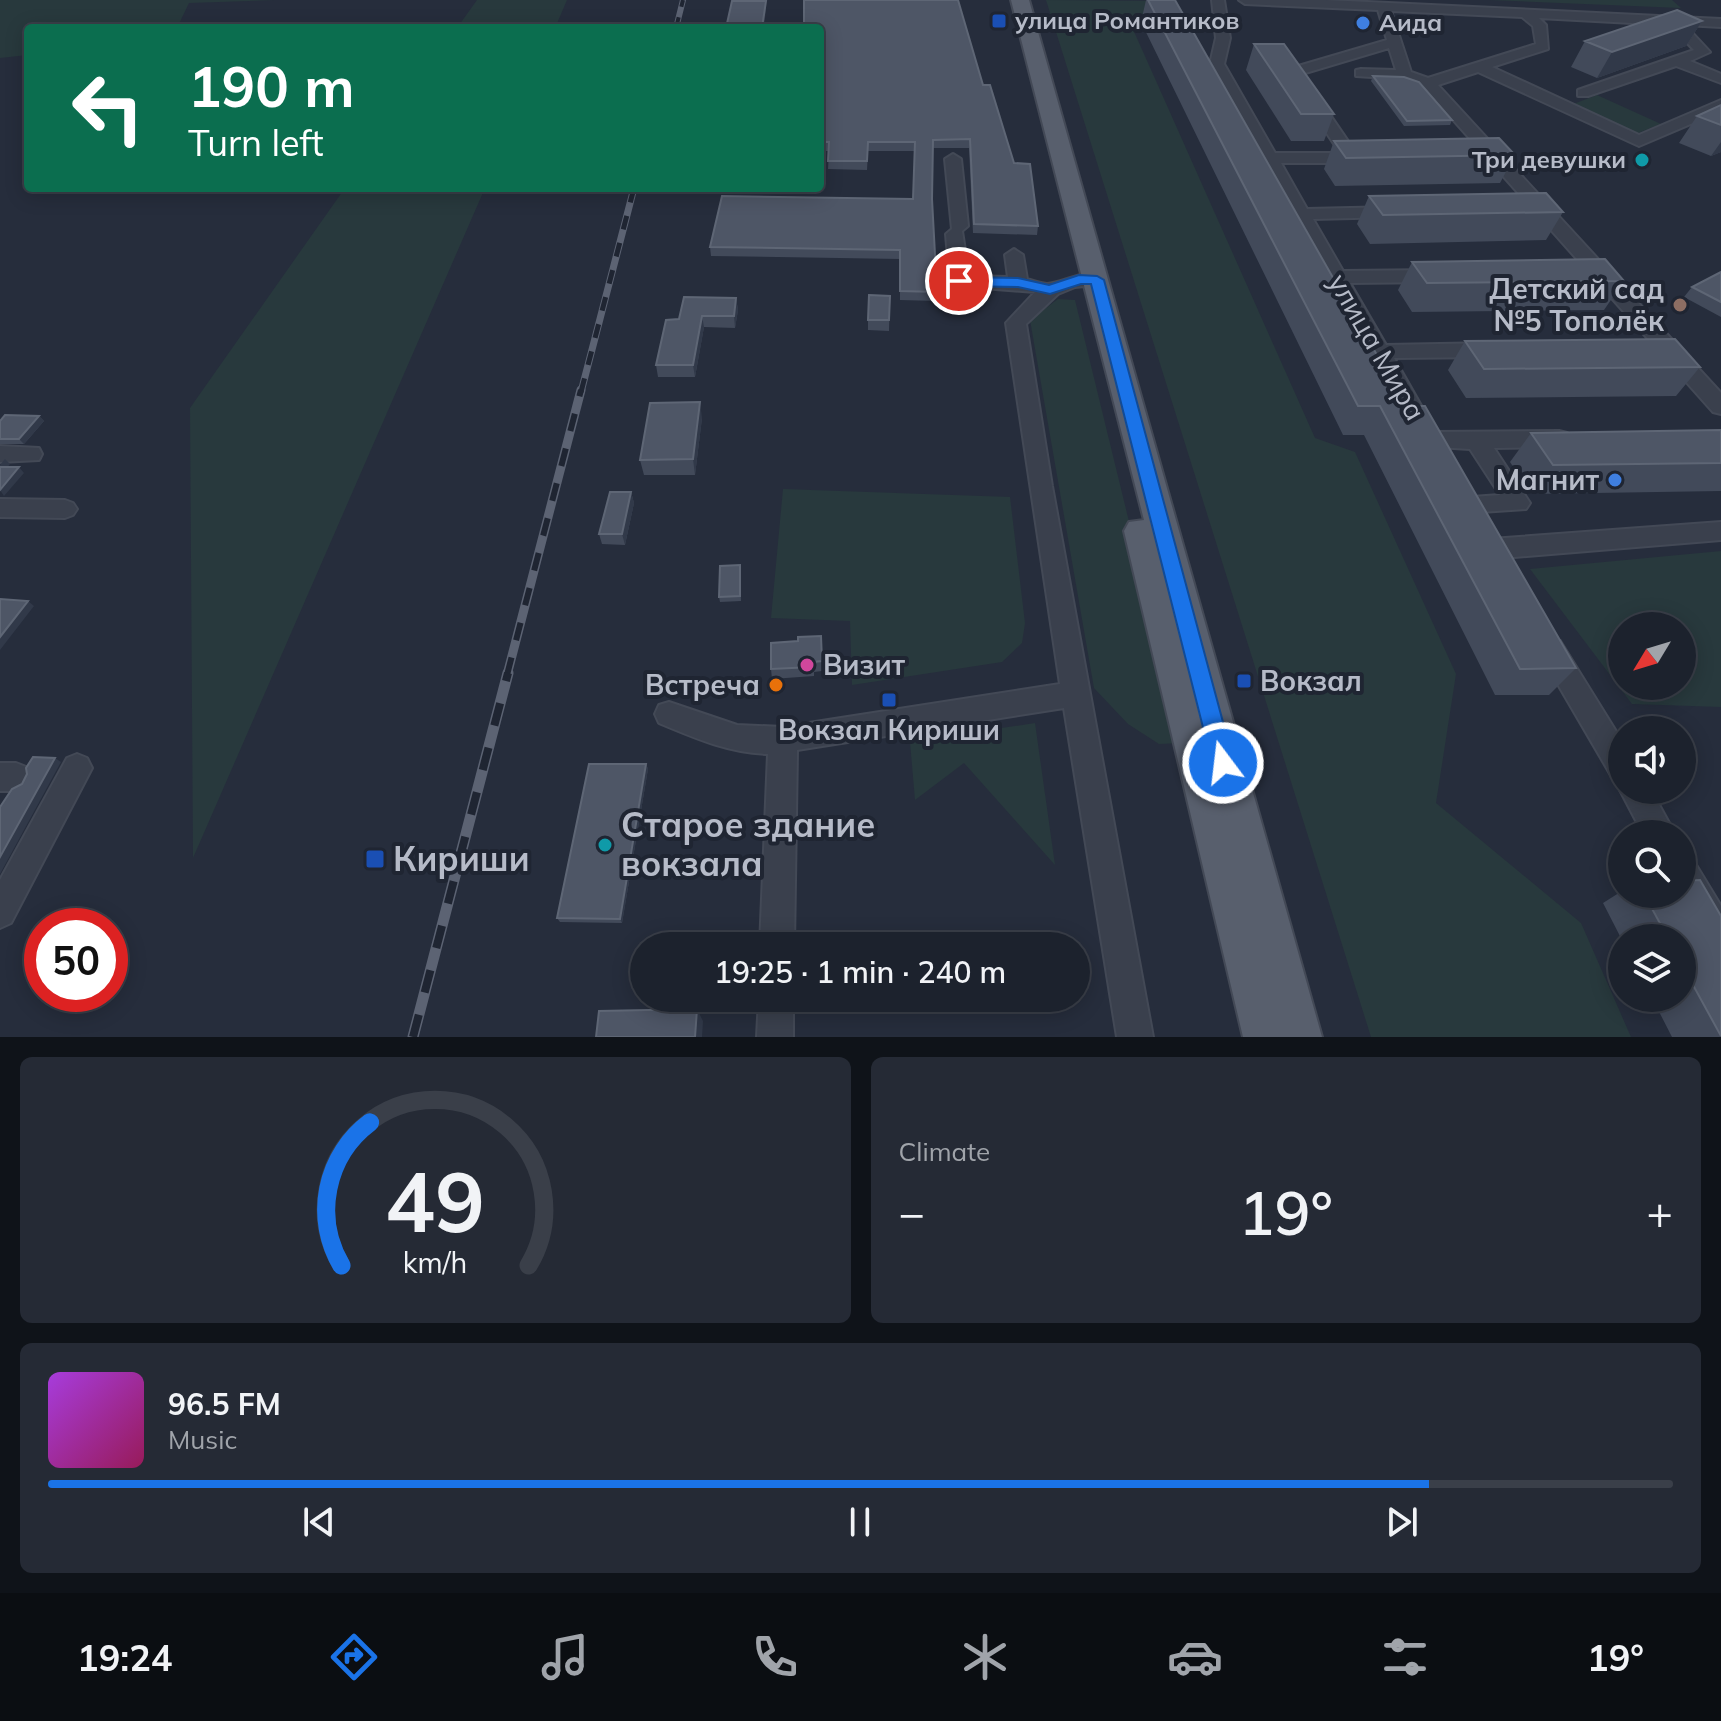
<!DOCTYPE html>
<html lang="en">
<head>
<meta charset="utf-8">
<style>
  :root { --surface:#1c222d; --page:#252a35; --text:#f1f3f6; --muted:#a0a4aa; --line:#3a3f49; --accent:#1a73e8 }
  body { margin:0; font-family:Mulish,sans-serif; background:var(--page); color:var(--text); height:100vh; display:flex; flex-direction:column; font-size:30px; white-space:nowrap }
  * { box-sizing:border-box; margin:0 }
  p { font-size:26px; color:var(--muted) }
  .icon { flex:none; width:44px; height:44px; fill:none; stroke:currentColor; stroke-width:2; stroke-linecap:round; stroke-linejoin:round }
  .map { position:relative; height:1037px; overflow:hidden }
  .details { display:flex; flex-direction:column; gap:20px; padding:20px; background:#0f1319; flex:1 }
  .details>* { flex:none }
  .hud { position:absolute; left:24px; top:24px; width:800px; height:168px; border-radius:8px; box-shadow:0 4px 20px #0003,0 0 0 2px var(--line); background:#0b6e4f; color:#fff; overflow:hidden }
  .needle { width:52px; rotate:232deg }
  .controls { position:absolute; left:1608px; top:612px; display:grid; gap:16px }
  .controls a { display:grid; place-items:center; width:88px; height:88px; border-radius:50%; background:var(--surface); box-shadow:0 4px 20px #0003,0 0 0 2px var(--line); font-size:40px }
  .speed { position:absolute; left:24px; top:908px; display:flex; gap:16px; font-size:40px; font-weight:700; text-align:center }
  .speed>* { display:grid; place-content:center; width:104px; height:104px; border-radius:50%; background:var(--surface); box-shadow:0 4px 20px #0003,0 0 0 2px var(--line); line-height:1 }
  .speed .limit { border:12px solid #d22; background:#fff; color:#111 }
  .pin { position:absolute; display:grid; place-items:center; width:68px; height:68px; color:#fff; margin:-34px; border:4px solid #fff; border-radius:50%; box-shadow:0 2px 8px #0007 }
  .me { position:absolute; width:88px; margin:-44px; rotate:345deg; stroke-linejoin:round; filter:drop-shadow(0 0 6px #0008) }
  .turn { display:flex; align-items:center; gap:28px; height:168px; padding:0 32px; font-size:36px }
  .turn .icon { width:104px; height:104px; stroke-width:2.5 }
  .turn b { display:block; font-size:56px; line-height:68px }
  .big { font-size:60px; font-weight:600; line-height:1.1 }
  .details .card { flex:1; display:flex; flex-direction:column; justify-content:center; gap:12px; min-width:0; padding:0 28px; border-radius:12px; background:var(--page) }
  .details .dial { align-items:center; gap:0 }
  .dial svg { height:208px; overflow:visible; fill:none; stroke:var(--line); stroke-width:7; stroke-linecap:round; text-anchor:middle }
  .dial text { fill:var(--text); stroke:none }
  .song { display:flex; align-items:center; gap:24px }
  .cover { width:96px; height:96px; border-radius:12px; background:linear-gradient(135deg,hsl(280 70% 55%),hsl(330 70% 35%)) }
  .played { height:8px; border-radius:4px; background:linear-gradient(90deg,var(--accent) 85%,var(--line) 85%) }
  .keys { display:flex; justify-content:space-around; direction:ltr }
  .heat { display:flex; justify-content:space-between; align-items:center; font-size:44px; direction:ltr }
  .details .tiles { flex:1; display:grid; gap:20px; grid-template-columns:1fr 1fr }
  .card:last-child { grid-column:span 2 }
  .trip { position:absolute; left:630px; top:932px; width:460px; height:80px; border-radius:40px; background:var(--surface); box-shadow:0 4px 20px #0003,0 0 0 2px var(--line); font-weight:600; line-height:80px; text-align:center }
  .tabs { display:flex; height:128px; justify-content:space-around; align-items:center; background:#0b0e12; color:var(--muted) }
  .tabs .icon { width:56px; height:56px }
  .tabs .active { color:var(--accent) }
  .tabs b { font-size:36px; color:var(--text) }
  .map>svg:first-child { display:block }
</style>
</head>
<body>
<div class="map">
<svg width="1721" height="1037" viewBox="0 0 1721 1037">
  <rect width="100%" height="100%" fill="#262d3c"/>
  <path fill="#28393d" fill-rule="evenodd" d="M0,0H275L189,3L177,28H28V55L0,58Z
    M477,0H567L555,28H457Z
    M1046,0L1166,1V8L1135,17L1132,27L1315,438L1355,452L1456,674L1436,803L1581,923L1631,1037H1371Z
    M1489,0H1672L1681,8Z
    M1597,95L1661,124L1633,135L1568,106Z
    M345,188H485L193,858L190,408Z
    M1058,299L1075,300L1183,743L1159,744L1128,724L1094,688L1030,320Z
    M783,489L1010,497L1025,623L1022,643L1002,662L852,685L850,621L771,618Z
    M1721,551V707L1632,704L1530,569ZM1622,626H1682V686H1622Z
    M1035,723L1055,865L964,763L915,800L910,742Z"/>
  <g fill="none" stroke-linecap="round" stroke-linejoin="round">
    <g stroke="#434956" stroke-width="4">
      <path id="minor" d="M1212,0H1224L1230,38L1224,64L1275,153H1340L1286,72L1288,69L1387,40L1378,10L1245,4L1239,0H1326L1721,19V27L1685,25L1710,52L1690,61L1721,74V83L1676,66L1588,96H1578V90L1694,50L1670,25L1539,18L1546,25L1548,49L1492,67L1639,135L1721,100V111L1639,146L1478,72L1438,85L1721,393V414L1713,412L1423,86L1403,79L1356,76V70L1361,69L1396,70L1389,48L1302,74L1356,153L1366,158L1358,163H1281L1307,209L1394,207L1403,212L1394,217L1313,219L1343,271L1438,270L1447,276L1438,282L1350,283L1386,345L1493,343L1503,350L1493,357L1394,358L1436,432L1559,431L1567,433L1570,439L1567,445L1559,447L1494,448L1530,503L1526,509L1466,513L1458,510L1454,504L1458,498L1500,495L1470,449L1421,446L1418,440L1210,64L1216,38ZM1391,11L1522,17L1533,26L1536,44L1428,78L1411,72Z
        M953,154L961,159L968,226L962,231L969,276L1008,277L1005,255L1014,249L1023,255L1027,279C1033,281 1041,284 1047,284C1066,283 1090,264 1106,280L1104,284L1075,287L1058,294L1026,324L1052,486L1153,1037H1117L1064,708L797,750L794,946H760L768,754C729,753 695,738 659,723L655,714L659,705L669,702L737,725L783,727L1060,684L1006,323L1035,292L970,287L972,305L969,309L962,311L952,305L946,234L952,229L945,159Z
        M0,446L39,448L42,454L39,460L0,462Z
        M0,499L65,500L73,503L77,509L73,515L65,518L0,517Z
        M1721,522V540L1491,559L1482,556L1479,549L1482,542L1491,539Z
        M1551,638L1560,641L1622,741V781L1612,777L1542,657L1538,649L1542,641Z
        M77,754L87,758L92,768L11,923L0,928V880L67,758Z
        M0,763H16L26,767L31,777L26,787L16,791H0Z
        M1622,786V790H1651L1675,834H1643L1620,790Z
        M1682,855L1693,860L1721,906V953L1709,949L1678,894H1682Z
        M759,998H793V1037H757Z"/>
    </g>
    <g stroke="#434956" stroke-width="4">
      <path id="major" d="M1011,0H1029L1322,1037H1243L1124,531L1129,522L1144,520Z"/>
    </g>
    <use href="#minor" fill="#3a404d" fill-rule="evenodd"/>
    <use href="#major" fill="#585f6d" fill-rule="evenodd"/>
    <g stroke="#5c6373" stroke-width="6">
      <path id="rail-far3" d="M676,28L683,0"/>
    </g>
    <g stroke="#5c6373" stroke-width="7">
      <path id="rail-far2" d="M581,392L634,188"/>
    </g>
    <g stroke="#5c6373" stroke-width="9">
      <path id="rail-far1" d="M507,675L581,390"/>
    </g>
    <g stroke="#5c6373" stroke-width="11">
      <path id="rail" d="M413,1037L508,673"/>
    </g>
    <use href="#rail-far3" stroke="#1f2532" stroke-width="4" stroke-dasharray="11" stroke-linecap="butt"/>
    <use href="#rail-far2" stroke="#1f2532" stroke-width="5" stroke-dasharray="14" stroke-linecap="butt"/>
    <use href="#rail-far1" stroke="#1f2532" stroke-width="6" stroke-dasharray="18" stroke-linecap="butt"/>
    <use href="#rail" stroke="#1f2532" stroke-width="8" stroke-dasharray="23" stroke-linecap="butt"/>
  </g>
  <path fill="#424a5a" d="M1146,0H1175L1406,406L1576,668L1549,695H1495L1364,435H1343L1141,22Z
    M1702,21L1686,46L1597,78L1571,67L1585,41Z
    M820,28L983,85L1038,226L1037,235L973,233L969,148H933L932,199L937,292V301L900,300V259L711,256L710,247L913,199L915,151H868L867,170L828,169L829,151H820Z
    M1254,44L1334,114L1324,141H1291L1246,70Z
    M1373,76L1452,120L1450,125L1404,126L1371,81Z
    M1721,105V152L1711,156L1679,143L1697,116Z
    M1334,141L1515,155L1500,183L1335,186L1324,169Z
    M1369,196L1563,212L1546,240L1370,244L1357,224Z
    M1412,262L1624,281L1604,310L1412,312L1398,290Z
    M1721,272V317L1684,297L1692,287Z
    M890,296L889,331L868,330V320Z
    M736,298L738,310L735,328L704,327L695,377H658L656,365L679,319Z
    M1465,341L1700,367L1676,396L1466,398L1448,370Z
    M39,416L44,421L24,444H0V421Z
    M702,418L695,475H644L640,460Z
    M1721,430V491L1531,494L1510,462L1531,433Z
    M631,492L634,503L625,545L602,544L599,534Z
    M740,565L741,601L720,602L719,597Z
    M821,636L822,671L814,672V676L772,679L771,669L798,641Z
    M646,764L648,769L622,923L560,922L557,918Z
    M1622,891V894H1682L1721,1037H1672L1652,998H1682V938H1622V940L1603,903Z"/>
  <path fill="#313949" d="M766,1V9L764,28H762Z
    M1702,21L1686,46L1597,78L1612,52Z
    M1721,142V152L1711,156Z
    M736,298L738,310L735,328L734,316Z
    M702,316L704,327L695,377L693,365Z
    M700,402L702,418L695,475L693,459Z
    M39,416L44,421L24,444L19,439Z
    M5,459L10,464L4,472L0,468V465Z
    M19,467L24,473L4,496L0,490Z
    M631,492L634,503L625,545L622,534Z
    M28,601L34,606L0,650V637Z
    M55,758L61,762L0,874V857Z
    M646,764L648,769L622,923L620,919Z
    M697,1009L703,1021L702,1037H695Z"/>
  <path fill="#4e5666" stroke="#5e6675" stroke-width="2" d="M804,0H958L983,85H990L1014,163L1030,164L1038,226L974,224L970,139L933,140L932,199L937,292L900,291V250L710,247L722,196L913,199L915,142H868L867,161H828L829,142H820V28H804Z
    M1148,0H1175L1406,406H1425L1576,668L1520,669L1380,406H1358Z
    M732,1H766L762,28H726Z
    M1677,10L1702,21L1612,52L1585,41Z
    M1254,44H1284L1334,114H1301Z
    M1373,76L1404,77L1419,82L1452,120L1407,121Z
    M1721,105V125L1697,116Z
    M1499,138L1515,155L1346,158L1334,141Z
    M1546,193L1563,212L1383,215L1369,196Z
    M1605,259L1624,281L1427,283L1412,262Z
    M1721,272V302L1692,287Z
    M869,295L890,296L889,320H868Z
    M684,297L736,298L734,316H702L693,365H656L666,320L679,319Z
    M1675,339L1700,367L1484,369L1465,341Z
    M700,402L693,459L640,460L650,403Z
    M5,415L39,416L19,439H0V421Z
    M1721,430V463L1553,465L1531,433Z
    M0,467H19L0,490Z
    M610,492H631L622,534H599Z
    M740,565V596L719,597L720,566Z
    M0,599L28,601L0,637Z
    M821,636L822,661L813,662V667L771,669V643L798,641V637Z
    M33,757L55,758L0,857V807L12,789L22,784L27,774L26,768Z
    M589,764H646L620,919L557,918Z
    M1700,880L1721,916V1036L1682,965V938H1668L1644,894H1682V881Z
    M697,1009L695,1037H596L599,1011Z"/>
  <path fill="#1a73e8" stroke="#114b97" stroke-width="2" d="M1079,275L1097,276L1104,280L1234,763L1231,770L1223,773L1215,770L1212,763L1091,284H1081L1050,294L1018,287L959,286L952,281L959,277L1018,278L1049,285Z"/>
  <g fill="#1a4fb4" stroke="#1f2532" stroke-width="3">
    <rect x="991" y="13" width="16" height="16" rx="4"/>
    <rect x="1236" y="673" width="16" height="16" rx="4"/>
    <rect x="881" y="692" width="16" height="16" rx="4"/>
    <rect x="365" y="849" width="20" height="20" rx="4"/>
  </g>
  <g fill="#3f7fe0" stroke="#1f2532" stroke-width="3">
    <circle cx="1363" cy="23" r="8"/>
    <circle cx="1615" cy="480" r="8"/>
  </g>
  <g fill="#0f9aa8" stroke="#1f2532" stroke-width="3">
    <circle cx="1642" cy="160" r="8"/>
    <circle cx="605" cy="845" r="8"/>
  </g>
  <circle fill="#8d6e63" stroke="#1f2532" stroke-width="3" cx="1680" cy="305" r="8"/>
  <circle fill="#d1479c" stroke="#1f2532" stroke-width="3" cx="807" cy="665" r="8"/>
  <circle fill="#e8710a" stroke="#1f2532" stroke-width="3" cx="776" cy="685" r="8"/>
  <g text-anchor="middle" stroke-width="8" stroke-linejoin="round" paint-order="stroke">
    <g font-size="24" font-weight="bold" fill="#b6bbc8" stroke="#1f2532" text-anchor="start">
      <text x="1015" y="29">улица Романтиков</text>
      <text x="1379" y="31">Аида</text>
      <text x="1626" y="168" text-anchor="end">Три девушки</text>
    </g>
    <g font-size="28" font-weight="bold" fill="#b6bbc8" stroke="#1f2532" text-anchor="end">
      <text x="1664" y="299">Детский сад<tspan x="1664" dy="32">№5 Тополёк</tspan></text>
      <text x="1599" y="490">Магнит</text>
      <text x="823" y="675" text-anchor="start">Визит</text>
      <text x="1260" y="691" text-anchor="start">Вокзал</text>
      <text x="760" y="695">Встреча</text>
      <text x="889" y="740" text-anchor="middle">Вокзал Кириши</text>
    </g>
    <g font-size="28" fill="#b6bbc8" stroke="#1f2532">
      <text transform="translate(1377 347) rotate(60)" y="10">улица Мира</text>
    </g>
    <g font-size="34" font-weight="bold" fill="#b6bbc8" stroke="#1f2532" text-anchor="start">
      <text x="621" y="837">Старое здание<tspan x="621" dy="39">вокзала</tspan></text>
      <text x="393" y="871">Кириши</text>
    </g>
  </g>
</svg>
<div class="controls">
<a><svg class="needle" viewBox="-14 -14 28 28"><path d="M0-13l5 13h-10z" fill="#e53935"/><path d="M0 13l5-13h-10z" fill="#a0a4aa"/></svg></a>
<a><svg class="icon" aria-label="sound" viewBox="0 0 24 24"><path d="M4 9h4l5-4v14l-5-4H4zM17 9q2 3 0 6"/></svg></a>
<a><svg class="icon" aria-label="search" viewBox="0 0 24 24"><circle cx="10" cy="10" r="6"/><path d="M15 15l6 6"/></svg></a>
<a><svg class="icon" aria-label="layers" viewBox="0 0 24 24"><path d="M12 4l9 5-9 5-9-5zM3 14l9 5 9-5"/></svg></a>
</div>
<div class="speed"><div class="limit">50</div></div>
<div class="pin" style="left:959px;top:281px;background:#d93025"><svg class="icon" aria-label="arrive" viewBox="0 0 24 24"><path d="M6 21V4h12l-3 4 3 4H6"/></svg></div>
<svg class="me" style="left:1223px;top:763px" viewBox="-20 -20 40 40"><circle r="17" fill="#1a73e8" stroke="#fff" stroke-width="3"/><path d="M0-11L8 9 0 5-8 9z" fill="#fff"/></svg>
<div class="trip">19:25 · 1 min · 240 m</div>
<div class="hud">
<div class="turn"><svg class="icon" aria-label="left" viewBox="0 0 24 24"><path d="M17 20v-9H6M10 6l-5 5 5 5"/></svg><div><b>190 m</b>Turn left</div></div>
</div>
</div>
<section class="details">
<div class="tiles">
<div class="card dial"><svg viewBox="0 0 100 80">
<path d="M14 69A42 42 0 1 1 86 69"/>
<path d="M14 69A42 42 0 0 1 25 14" stroke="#1a73e8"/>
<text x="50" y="56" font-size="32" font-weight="700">49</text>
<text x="50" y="72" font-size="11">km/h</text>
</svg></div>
<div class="card"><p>Climate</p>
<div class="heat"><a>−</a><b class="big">19°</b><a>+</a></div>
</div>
<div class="card">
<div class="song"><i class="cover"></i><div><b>96.5 FM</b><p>Music</p></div></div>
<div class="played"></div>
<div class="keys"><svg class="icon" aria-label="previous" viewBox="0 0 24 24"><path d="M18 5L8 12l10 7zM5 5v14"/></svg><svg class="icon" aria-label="pause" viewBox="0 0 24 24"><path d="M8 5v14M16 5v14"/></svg><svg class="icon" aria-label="next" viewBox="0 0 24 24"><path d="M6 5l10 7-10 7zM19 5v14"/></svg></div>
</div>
</div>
</section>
<nav class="tabs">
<b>19:24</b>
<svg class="icon active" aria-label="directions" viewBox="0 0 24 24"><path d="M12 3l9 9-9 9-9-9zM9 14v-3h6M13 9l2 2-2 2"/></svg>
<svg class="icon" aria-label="music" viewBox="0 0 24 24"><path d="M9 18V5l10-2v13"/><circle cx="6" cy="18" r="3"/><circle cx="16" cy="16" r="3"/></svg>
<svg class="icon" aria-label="phone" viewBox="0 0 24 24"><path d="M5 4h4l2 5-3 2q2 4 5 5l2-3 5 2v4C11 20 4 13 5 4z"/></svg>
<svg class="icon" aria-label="climate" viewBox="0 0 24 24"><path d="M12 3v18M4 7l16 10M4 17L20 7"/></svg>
<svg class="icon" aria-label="car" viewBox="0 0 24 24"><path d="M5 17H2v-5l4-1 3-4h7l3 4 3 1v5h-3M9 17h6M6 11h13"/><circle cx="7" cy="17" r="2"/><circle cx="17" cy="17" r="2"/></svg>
<svg class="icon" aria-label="filters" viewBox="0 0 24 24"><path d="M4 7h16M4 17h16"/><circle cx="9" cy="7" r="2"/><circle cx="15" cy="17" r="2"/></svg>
<b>19°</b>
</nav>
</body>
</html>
